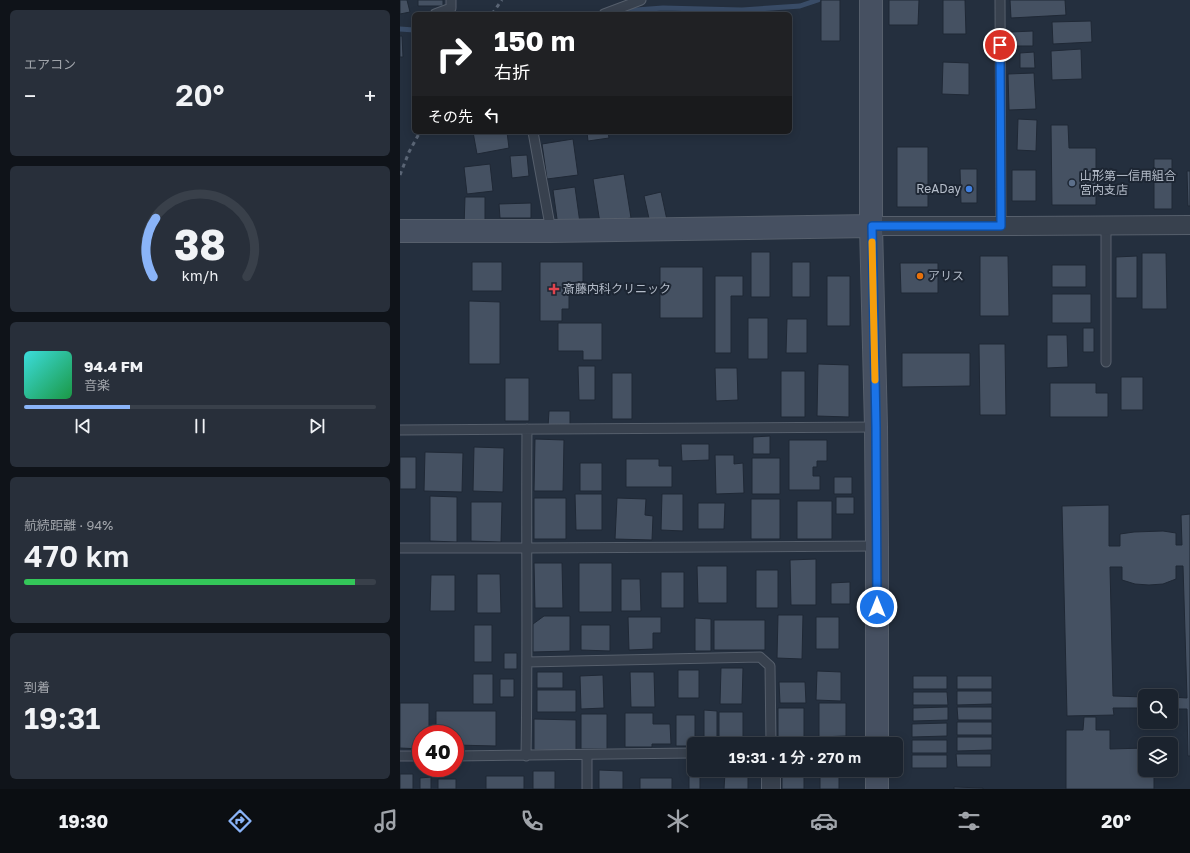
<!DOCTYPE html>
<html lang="ja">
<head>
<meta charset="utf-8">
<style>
  :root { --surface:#1b232e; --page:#282f3a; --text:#f1f3f6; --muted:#a0a4aa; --line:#39404a; --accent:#8ab4f8 }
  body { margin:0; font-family:"Golos Text","Noto Sans JP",sans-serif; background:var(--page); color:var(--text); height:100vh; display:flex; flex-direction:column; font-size:15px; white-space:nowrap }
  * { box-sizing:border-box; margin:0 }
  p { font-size:13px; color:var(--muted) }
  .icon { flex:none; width:22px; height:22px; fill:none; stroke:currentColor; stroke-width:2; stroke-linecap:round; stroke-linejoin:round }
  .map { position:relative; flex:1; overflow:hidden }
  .panel { display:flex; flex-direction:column; gap:10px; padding:10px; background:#0f1319; width:400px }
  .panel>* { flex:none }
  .hud { position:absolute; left:12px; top:12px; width:380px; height:122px; border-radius:6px; box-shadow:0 2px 10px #0003,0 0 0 1px var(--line); background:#202124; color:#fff; overflow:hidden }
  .buttons { position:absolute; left:738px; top:689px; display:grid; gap:8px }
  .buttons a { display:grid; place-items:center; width:40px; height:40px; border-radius:6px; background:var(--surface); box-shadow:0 2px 10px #0003,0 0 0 1px var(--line); font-size:20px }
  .speed { position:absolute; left:12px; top:725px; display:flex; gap:8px; font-size:20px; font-weight:700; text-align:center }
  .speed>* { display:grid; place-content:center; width:52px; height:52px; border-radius:50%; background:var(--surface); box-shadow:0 2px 10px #0003,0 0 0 1px var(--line); line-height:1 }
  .speed .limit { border:6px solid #d22; background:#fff; color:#111 }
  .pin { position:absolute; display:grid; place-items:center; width:34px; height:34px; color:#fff; margin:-17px; border:2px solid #fff; border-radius:50%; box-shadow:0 1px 4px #0007 }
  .me { position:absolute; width:44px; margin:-22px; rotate:0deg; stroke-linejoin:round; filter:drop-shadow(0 0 3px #0008) }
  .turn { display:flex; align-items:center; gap:14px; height:84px; padding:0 16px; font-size:18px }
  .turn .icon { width:52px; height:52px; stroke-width:2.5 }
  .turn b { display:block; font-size:28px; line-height:34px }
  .then { display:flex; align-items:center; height:38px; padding:0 16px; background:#0003; gap:8px; font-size:15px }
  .big { font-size:30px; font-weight:600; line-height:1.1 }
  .panel .widget { flex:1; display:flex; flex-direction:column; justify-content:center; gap:6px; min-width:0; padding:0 14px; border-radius:6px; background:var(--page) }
  .panel .dial { align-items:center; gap:0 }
  .dial svg { height:104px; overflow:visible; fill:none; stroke:var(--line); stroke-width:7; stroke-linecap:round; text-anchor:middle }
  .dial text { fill:var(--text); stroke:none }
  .song { display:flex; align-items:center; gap:12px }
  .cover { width:48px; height:48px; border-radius:6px; background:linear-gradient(135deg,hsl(180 70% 55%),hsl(140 70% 35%)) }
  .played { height:4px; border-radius:2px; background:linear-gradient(90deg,var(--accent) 30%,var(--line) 30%) }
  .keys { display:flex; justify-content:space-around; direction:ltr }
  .heat { display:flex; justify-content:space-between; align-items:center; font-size:22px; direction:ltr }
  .charge { height:6px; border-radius:3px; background:linear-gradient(90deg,#34c759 94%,var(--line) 0) }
  .trip { position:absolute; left:287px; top:737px; width:216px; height:40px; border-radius:6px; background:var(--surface); box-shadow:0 2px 10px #0003,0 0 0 1px var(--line); font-weight:600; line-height:40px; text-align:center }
  .tab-bar { display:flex; height:64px; justify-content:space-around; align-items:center; background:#0b0e12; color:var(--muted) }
  .tab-bar .icon { width:28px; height:28px }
  .tab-bar .on { color:var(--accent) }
  .tab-bar b { font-size:18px; color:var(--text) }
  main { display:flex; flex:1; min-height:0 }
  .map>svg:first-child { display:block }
</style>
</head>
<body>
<main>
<section class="panel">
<div class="widget"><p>エアコン</p>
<div class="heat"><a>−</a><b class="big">20°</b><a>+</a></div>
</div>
<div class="widget dial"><svg viewBox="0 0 100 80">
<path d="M14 69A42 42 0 1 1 86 69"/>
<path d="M14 69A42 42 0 0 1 16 24" stroke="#8ab4f8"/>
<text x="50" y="56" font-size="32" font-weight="700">38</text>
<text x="50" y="72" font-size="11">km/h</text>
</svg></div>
<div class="widget">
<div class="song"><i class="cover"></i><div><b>94.4 FM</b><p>音楽</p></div></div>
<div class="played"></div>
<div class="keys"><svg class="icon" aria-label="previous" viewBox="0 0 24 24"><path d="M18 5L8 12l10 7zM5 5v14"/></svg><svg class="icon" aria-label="pause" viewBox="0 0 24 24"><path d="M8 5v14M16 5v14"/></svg><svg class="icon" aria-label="next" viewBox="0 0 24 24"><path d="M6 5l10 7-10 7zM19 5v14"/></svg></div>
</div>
<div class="widget"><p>航続距離 · 94%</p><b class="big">470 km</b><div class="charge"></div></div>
<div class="widget"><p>到着</p><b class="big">19:31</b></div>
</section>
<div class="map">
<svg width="790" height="789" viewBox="0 0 790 789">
  <rect width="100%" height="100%" fill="#242f3e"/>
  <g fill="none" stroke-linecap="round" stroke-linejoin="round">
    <path stroke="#394c67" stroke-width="5" d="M223,11L263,8L342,10L400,6L418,0
      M0,29L14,30"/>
  </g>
  <path fill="#455162" stroke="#1f2835" d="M0,0H7L10,12L0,14Z
    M18,0H43V6H18Z
    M421,0H440V41H421Z
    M489,0H519L518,25H489Z
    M543,0H565L566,34H543Z
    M610,0H665L666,15L611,18Z
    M691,21L692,42L653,44L652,22Z
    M633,31V46H612L611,32Z
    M0,36H2L3,57H0Z
    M681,49L682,79L652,80L651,51Z
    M634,52L635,68H620V53Z
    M543,62L569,63V95L542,94Z
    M634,73L636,109L609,110L608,74Z
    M618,119L637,120L636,151L617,150Z
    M651,125H668L669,148H696V205H652Z
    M73,132H107L109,148L77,154Z
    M187,132H208L209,138L188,141Z
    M173,139L178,175L147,179L142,144Z
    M497,147H528V207H497Z
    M127,155L129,176L112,178L110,156Z
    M754,159H772V209H754Z
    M90,164L93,191L67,194L64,167Z
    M560,169H577V203H561Z
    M612,170H636V201H612Z
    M787,171H790V206H788Z
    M224,174L231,218L200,223L193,179Z
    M175,187L180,223L158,226L153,190Z
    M261,192L267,220L250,223L244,196Z
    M65,197H85V227H64Z
    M131,203V218H100L99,204Z
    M351,252H370V297H351Z
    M742,253H766L767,309H742Z
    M580,256H608L609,316H580Z
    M737,256V298H716V257Z
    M72,262H102V291H72Z
    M140,262H183V285L169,286V309H162V321H140Z
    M392,262H410V297H392Z
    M500,263H538V293H501Z
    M652,265H686V287H652Z
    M260,267H303V318H260Z
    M315,276H343V296H331V353H315Z
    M427,276H450V326H427Z
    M652,294H691V323H652Z
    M69,301L100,302V364H69Z
    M348,318H368V359H348Z
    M387,319H407V353H386Z
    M158,323H202V360H183V351H158Z
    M683,328H694V352H683Z
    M647,335H667L668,367L647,368Z
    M579,344H605L606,415H580Z
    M502,353H570V386L502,387Z
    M418,364L449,365V417L417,416Z
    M178,366H195V400H179Z
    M315,368H337L338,400L316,401Z
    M381,371H405V417H381Z
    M212,373H232V419H212Z
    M721,377H743V410H721Z
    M105,378H129V421H105Z
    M650,383H696V393H708V417H650Z
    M149,411H170V427H148Z
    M370,436V454H353V437Z
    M135,439L164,440L163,491H134Z
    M389,440H427V461H417V467H413V476H420V490H389Z
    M281,444H309V460L282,461Z
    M74,447L104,448L103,492L73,491Z
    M25,452L63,453L62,492L24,491Z
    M315,455H334V464L343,463L344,493L316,494Z
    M0,457H16V489H0Z
    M352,458H380V494H352Z
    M226,459H259V466H272V487H226Z
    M180,463H202V491H180Z
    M434,477H452V494H434Z
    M175,494H202V530H176Z
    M262,494H283V531L261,530Z
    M30,496L57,497V542L30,541Z
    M436,497H454V514H436Z
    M134,498H166V539H134Z
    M217,498L246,499L245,515L253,516L252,540L215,539Z
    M351,499H380V539H351Z
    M397,501H432V539H397Z
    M71,502H102L101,542L71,541Z
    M298,503H325L324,529H298Z
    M709,505V546H720V534L734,532L763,531L776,533V545H782L781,515L790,514V756H788L787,709H771V697L787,698L783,566H776V579L763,584L749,585L735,584L722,580V567H710L713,696L745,697V708H713L714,715L667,716L662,506Z
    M416,559V605H391L390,560Z
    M134,563H162L163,608H135Z
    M179,563H212V612H179Z
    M297,566H327V603H298Z
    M356,570H378V608H356Z
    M261,572H284V608H261Z
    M77,574H100L101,613H77Z
    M31,575H55V611H30Z
    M221,579H240L241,611H221Z
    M450,582V604H431V583Z
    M378,615H403L402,659L377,658Z
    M144,616H170V651L133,652V624Z
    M228,617H261V633H253V649L229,650Z
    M416,617H439V649H416Z
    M295,618L311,619V651H295Z
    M314,620H365V650H314Z
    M74,625H92V662H74Z
    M181,625H210V651L181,650Z
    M104,653H117V669H104Z
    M321,668H343L342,704H320Z
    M278,670H299V698H278Z
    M417,671L441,672V701L416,700Z
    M137,672H163V688H137Z
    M230,672H254L255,707H231Z
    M73,674H93V704H73Z
    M203,675L204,708L181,709L180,676Z
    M513,676H547V689H513Z
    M557,676H592V689H557Z
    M100,679H114V697H100Z
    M379,682H405L406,703H380Z
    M137,690H176V712H137Z
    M557,691H592V704L557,705Z
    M513,692H547L548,705H513Z
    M0,703H29V734H21V749L0,748Z
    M419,703H446V736L419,737Z
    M548,707V720L513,721V708Z
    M557,707H592V720H558Z
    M378,708H404V741H378Z
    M304,710L317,711V738H304Z
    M36,711H96V746L55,745V734H52V729H36Z
    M319,712H343V742H319Z
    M225,713H253V724H270L271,744H252V747H225Z
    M181,714H207V749H181Z
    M276,715H295V744H294V746H276Z
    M684,717H696V730H710V749L745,748V770H754V789H666V730H683Z
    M134,719L176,720V751L134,750Z
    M557,722H592V735H557Z
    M547,723V736L512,737V724Z
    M557,737H592V750L557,751Z
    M512,740H547V753H512Z
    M556,754H591V767H557Z
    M512,755H547V768H512Z
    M199,770L223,771V789H199Z
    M420,770H439V789H420Z
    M133,771H155V789H133Z
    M325,773L348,774V789H324Z
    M0,774H13V789H0Z
    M86,776H124V789H86Z
    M289,776H300V789H289Z
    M382,776L404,777V789H382Z
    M31,777V789H20V778Z
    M240,778H272V789H240Z
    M38,779H56V789H38Z
    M554,787L583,788V789H554Z"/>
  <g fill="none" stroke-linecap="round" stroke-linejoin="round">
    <g stroke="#565f6c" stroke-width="11">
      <path id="lane" d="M600,0L601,226
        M35,14L51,8V0
        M204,14L241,0
        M133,132L151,231
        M706,225V362
        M0,430L476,427
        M0,548H126L477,546
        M127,662L360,657L370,666L371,744
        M187,755V789
        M0,756H21
        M55,756L294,753
        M126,756C128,647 126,538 127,429"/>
    </g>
    <g stroke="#565f6c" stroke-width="20">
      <path id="street" d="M471,226H601L790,225
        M371,770V789"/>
    </g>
    <g stroke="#565f6c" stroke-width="24">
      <path id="secondary" d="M471,0V226L476,427L477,546V744
        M0,231H151L471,226
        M477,770V789"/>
    </g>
    <use href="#lane" stroke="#38414e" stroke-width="9"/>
    <use href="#street" stroke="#38414e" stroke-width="18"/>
    <use href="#secondary" stroke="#465061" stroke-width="22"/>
    <path stroke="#5a6575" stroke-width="3" stroke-dasharray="4 4" stroke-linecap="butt" d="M92,14L102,0
      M0,175L9,152L20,132"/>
  </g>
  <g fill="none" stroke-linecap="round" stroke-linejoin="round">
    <g stroke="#114b97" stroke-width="10">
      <path id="route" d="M477,607L476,427L472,226H601L600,45"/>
    </g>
    <use href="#route" stroke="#1a73e8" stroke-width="7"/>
    <path stroke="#f59e0b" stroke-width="7" d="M472,242L475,380"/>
  </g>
  <circle fill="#5c6f8a" stroke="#1d2633" stroke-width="1.5" cx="672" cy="183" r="4"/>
  <circle fill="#3f7fe0" stroke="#1d2633" stroke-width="1.5" cx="569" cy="189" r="4"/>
  <circle fill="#e8710a" stroke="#1d2633" stroke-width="1.5" cx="520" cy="276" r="4"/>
  <path fill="#e0444e" stroke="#1d2633" stroke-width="1.5" d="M152 283h4v4h4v4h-4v4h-4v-4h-4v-4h4z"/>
  <g text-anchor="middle" stroke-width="4" stroke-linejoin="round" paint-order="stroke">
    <g font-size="12" fill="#b4bcc9" stroke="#1d2633" text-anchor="start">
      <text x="680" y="180">山形第一信用組合<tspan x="680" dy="14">宮内支店</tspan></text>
      <text x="561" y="193" text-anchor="end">ReADay</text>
      <text x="528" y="280">アリス</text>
      <text x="163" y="293">斎藤内科クリニック</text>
    </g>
  </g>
</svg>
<div class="buttons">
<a><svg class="icon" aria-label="search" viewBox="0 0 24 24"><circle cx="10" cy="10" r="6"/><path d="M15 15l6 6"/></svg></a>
<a><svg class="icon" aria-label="layers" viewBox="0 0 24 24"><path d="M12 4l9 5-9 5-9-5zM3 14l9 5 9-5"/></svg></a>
</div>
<div class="speed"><div class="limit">40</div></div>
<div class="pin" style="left:600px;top:45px;background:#d93025"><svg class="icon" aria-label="arrive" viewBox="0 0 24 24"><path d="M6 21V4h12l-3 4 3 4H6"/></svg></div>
<svg class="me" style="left:477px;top:607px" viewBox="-20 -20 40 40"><circle r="17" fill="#1a73e8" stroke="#fff" stroke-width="3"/><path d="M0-11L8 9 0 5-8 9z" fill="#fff"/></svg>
<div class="trip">19:31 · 1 分 · 270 m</div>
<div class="hud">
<div class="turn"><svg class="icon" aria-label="right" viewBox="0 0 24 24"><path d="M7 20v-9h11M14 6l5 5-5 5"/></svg><div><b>150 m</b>右折</div></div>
<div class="then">その先<svg class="icon" aria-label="left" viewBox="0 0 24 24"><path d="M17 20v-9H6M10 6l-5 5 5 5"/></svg></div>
</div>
</div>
</main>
<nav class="tab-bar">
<b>19:30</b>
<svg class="icon on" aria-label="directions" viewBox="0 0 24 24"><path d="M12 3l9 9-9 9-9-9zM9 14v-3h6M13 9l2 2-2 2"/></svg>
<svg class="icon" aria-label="music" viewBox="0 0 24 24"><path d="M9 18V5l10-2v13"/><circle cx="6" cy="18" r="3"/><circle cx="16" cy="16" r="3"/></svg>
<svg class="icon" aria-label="phone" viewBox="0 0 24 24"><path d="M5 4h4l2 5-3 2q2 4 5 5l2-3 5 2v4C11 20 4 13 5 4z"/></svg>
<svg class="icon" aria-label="climate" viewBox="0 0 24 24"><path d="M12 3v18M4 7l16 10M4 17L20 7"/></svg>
<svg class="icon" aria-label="car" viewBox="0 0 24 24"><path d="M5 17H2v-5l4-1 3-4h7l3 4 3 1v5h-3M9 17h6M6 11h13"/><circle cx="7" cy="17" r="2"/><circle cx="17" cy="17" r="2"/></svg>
<svg class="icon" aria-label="filters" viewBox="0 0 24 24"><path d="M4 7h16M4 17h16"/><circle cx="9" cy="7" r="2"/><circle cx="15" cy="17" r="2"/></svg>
<b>20°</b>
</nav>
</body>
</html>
